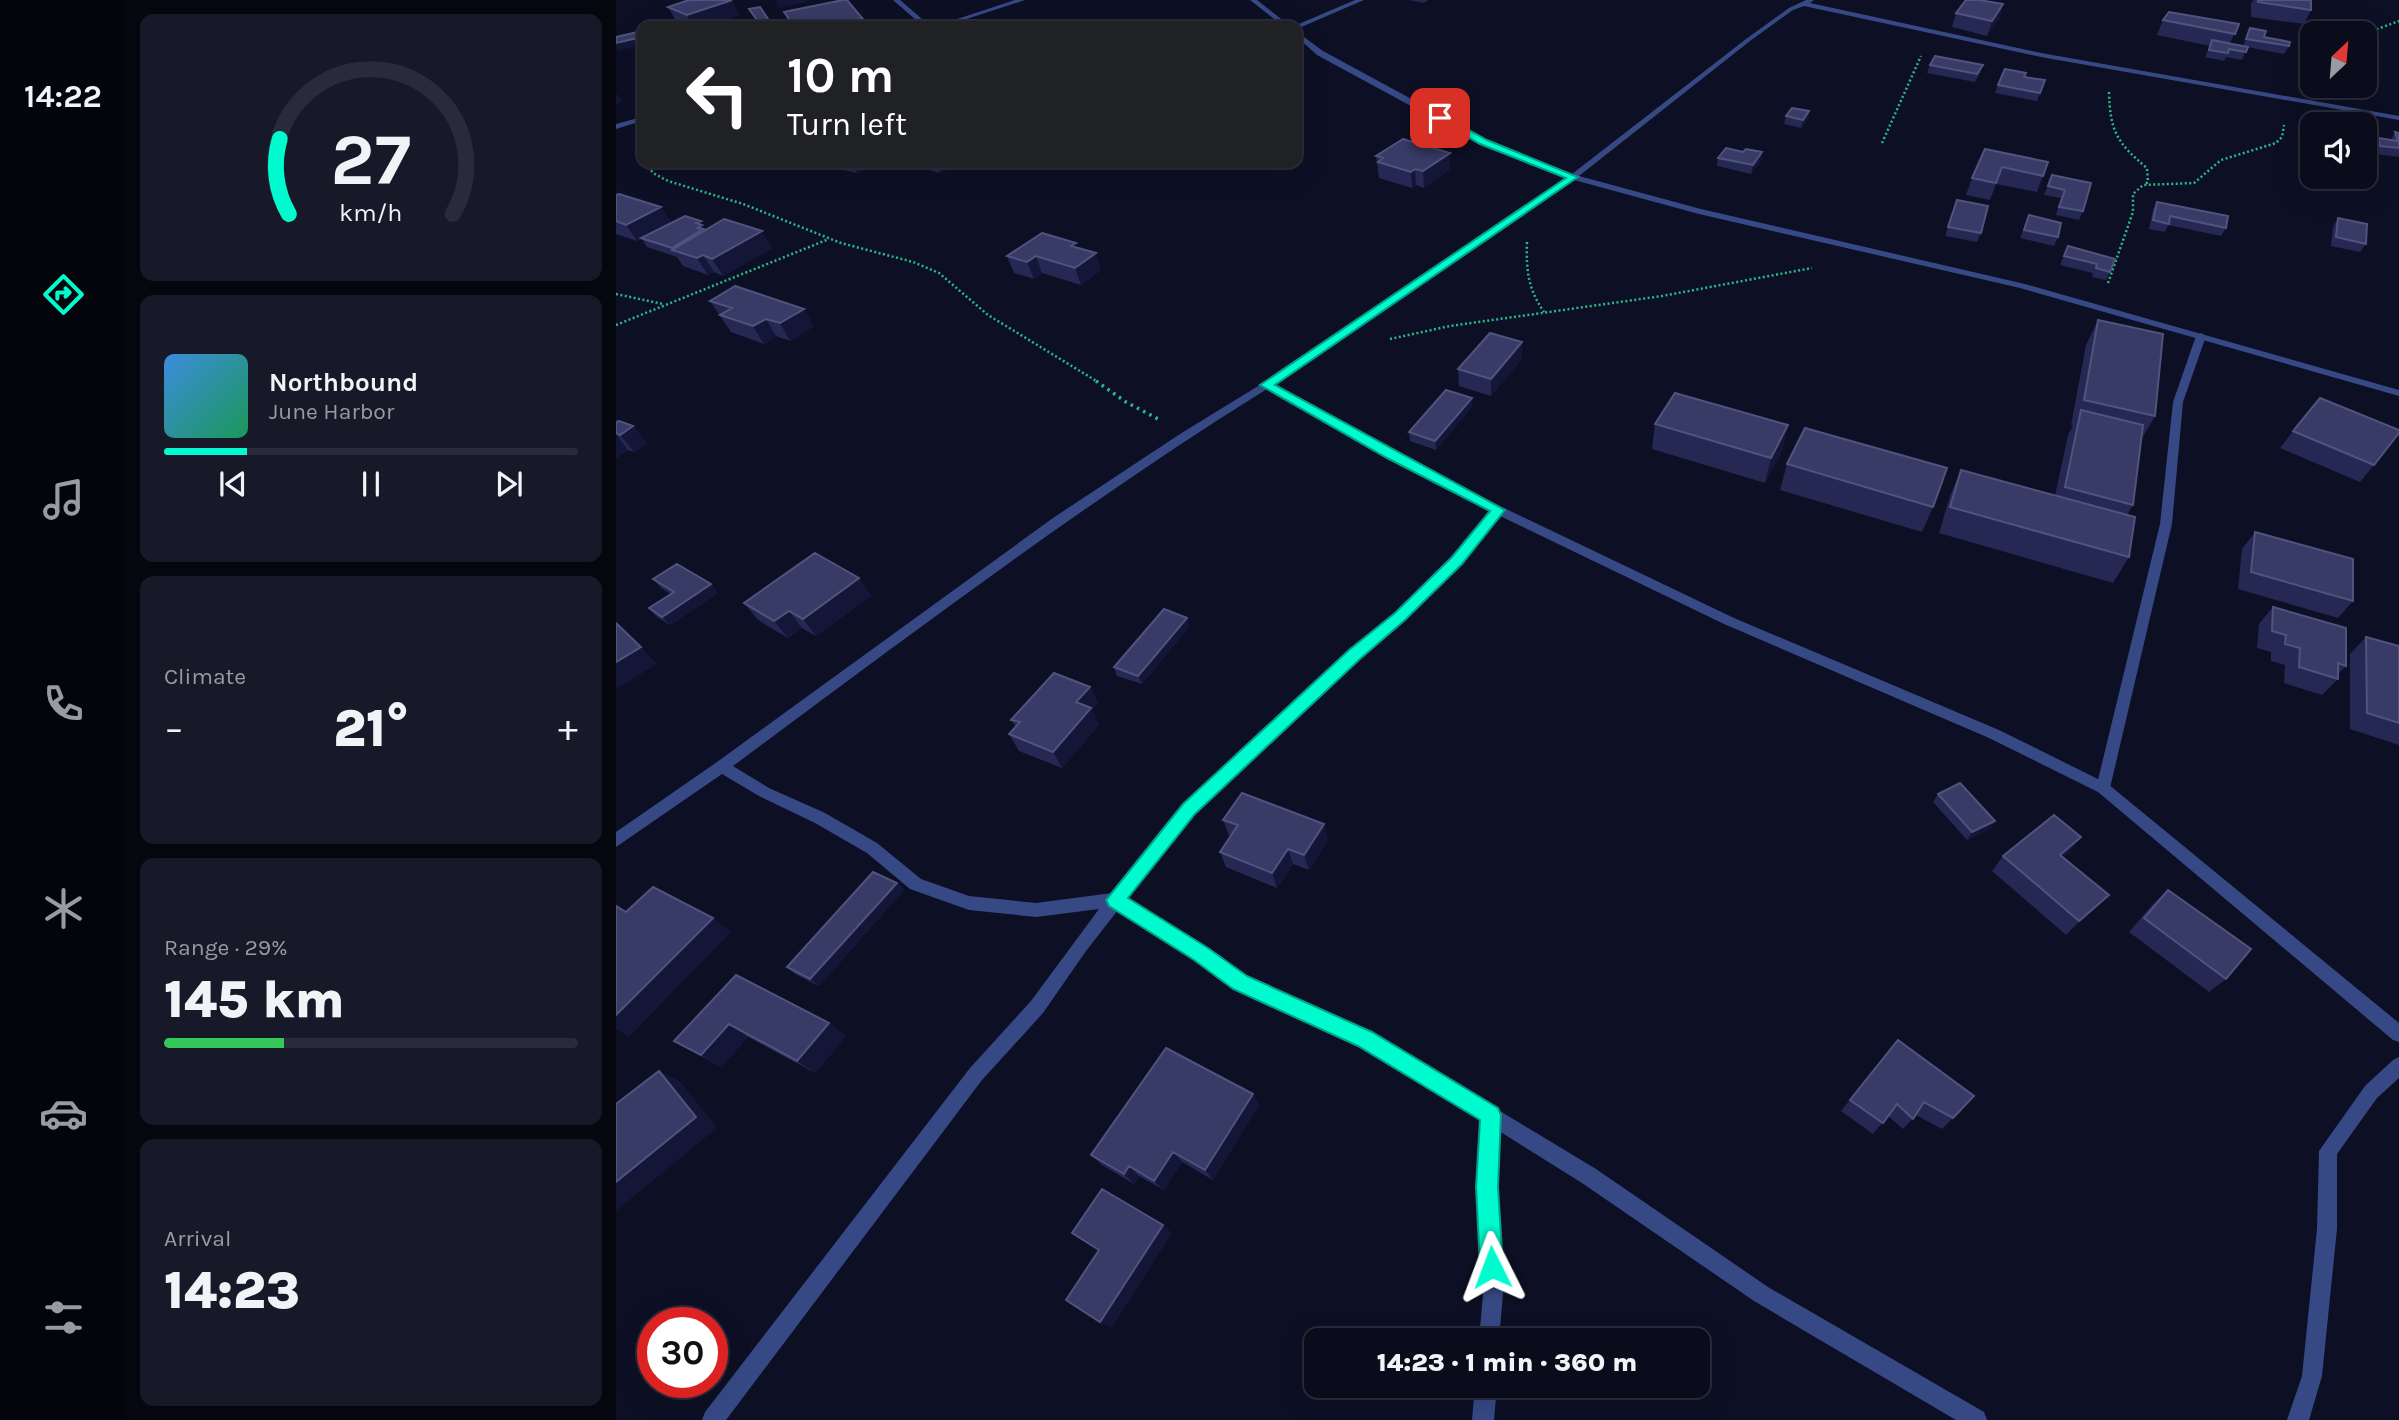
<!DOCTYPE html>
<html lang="en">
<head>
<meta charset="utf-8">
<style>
  :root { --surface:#0a0b1b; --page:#181928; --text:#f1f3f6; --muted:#999ba3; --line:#2a2b3a; --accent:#00fbcf }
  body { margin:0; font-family:Karla,sans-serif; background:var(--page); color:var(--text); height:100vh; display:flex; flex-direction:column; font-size:26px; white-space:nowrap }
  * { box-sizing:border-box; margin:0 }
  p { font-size:23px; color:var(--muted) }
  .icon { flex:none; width:38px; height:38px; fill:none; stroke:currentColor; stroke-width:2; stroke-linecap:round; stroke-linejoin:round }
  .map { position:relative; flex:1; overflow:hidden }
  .details { display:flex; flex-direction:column; gap:14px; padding:14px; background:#06060f; width:490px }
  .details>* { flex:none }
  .guide { position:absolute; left:21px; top:21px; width:665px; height:147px; border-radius:14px; box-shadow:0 7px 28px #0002,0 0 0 2px var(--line); background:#202124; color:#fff; overflow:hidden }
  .needle { width:46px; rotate:26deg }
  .controls { position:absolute; left:1684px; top:21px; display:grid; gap:14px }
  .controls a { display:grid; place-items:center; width:77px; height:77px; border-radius:14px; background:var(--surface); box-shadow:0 7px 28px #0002,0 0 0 2px var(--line); font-size:35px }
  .speed { position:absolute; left:21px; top:1307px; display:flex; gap:14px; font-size:35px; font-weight:700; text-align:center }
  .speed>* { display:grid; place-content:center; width:91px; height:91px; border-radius:50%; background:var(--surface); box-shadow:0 7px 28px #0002,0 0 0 2px var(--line); line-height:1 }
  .speed .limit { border:10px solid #d22; background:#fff; color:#111 }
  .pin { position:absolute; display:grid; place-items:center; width:60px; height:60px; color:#fff; margin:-30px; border-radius:14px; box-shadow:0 4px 10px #0006 }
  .me { position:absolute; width:77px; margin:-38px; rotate:357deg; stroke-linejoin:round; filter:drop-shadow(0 0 5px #0008) }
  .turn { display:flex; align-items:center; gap:24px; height:147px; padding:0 35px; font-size:32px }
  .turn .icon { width:91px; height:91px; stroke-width:2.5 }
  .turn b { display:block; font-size:49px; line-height:60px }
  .big { font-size:52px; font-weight:800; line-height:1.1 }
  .details .widget { flex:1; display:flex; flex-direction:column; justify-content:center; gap:10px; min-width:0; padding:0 24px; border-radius:14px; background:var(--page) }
  .details .dial { align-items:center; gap:0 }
  .dial svg { height:182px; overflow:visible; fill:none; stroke:var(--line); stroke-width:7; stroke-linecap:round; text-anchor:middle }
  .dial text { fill:var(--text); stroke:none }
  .song { display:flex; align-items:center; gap:21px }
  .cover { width:84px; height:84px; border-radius:10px; background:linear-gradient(135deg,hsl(210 70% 55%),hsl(150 70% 35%)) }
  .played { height:7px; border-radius:4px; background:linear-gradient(90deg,var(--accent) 20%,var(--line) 20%) }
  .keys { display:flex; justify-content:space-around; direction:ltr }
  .heat { display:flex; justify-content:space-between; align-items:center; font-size:38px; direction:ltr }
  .charge { height:10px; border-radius:5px; background:linear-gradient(90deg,#34c759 29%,var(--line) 0) }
  .trip { position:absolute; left:688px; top:1328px; width:406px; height:70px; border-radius:14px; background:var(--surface); box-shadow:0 7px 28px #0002,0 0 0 2px var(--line); font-weight:800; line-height:70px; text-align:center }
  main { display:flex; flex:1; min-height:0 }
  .tabs { display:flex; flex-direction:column; width:126px; justify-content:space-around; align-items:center; background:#04040b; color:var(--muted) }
  .tabs .icon { width:49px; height:49px }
  .tabs .current { color:var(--accent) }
  .tabs b { font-size:32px; color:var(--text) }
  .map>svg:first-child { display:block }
</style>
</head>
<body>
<main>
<nav class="tabs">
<b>14:22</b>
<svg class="icon current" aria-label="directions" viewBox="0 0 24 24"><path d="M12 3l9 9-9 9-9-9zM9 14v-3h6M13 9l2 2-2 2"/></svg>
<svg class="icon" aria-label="music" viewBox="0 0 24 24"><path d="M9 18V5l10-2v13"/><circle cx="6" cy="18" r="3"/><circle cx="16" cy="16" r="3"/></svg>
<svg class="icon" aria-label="phone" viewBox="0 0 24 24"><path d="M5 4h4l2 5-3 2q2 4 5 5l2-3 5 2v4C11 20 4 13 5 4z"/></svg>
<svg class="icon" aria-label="climate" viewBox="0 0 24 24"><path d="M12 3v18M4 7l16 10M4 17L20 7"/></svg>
<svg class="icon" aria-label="car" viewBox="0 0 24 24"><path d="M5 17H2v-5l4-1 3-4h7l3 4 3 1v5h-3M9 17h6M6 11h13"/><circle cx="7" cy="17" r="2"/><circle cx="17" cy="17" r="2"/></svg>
<svg class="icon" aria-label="filters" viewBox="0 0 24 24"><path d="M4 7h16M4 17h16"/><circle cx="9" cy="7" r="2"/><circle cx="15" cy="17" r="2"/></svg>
</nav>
<section class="details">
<div class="widget dial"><svg viewBox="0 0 100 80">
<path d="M14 69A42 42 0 1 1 86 69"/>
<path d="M14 69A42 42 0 0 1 10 36" stroke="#00fbcf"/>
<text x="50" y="56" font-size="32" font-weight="700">27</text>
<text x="50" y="72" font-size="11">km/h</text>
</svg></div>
<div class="widget">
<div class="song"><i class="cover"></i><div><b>Northbound</b><p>June Harbor</p></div></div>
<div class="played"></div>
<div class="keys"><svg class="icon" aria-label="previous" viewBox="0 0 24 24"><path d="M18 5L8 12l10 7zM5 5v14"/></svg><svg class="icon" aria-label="pause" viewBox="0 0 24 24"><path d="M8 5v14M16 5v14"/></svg><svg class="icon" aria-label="next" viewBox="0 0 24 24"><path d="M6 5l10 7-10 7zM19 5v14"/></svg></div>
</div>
<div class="widget"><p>Climate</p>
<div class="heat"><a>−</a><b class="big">21°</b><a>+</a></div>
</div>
<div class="widget"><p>Range · 29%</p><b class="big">145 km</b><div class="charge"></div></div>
<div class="widget"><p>Arrival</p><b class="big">14:23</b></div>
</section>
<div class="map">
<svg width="1783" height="1420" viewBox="0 0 1783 1420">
  <rect width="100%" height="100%" fill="#0d0f24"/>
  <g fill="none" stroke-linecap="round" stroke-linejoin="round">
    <path stroke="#29ba89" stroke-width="2.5" stroke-dasharray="2 2.5" stroke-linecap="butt" d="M1748,34L1783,21
      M1493,92C1494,131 1501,143 1531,168L1532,182L1528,185
      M1266,143L1305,56
      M20,149L26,158
      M30,163L37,173L52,181L127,204L225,243L297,262L323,273L372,315L482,382
      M911,242C910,270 912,289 928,312
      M1492,283L1517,212V194L1527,185L1578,183L1605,160L1660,143L1666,137L1668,125
      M0,294L47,304
      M0,325L213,239
      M774,339L834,326L1046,296L1196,268"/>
    <path stroke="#29ba89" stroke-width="3.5" stroke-dasharray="2.5 4.5" stroke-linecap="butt" d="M480,381L510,402L542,419"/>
    <path fill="#364985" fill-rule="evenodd" d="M1585,333L1590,336L1567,402L1556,524L1494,788L1492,792L1487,794L1482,792L1480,788L1544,524L1557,402L1580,336Z"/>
    <path fill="#364985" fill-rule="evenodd" d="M277,0H284L314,26H307Z
      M399,0H409L329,26H320Z
      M634,0H641L674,26H667Z
      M739,0H748L683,28L678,26Z
      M1190,0H1198L1194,3L1425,53L1783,116V120L1425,57L1188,6L1177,10L1134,41L963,176L1085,209L1409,284L1783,390V396L1404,288L1083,214L958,180L658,385L779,452L886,507L1118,618L1383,730L1492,784L1783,1023V1042L1777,1040L1482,792L1373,738L1108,624L884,516L845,564L789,620L744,659L578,813L511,899L591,949L630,977L755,1033L980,1169L1152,1287L1368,1412L1371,1420H1340L1138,1301L966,1183L883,1131L880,1187L887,1294L883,1340H863L867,1294L862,1187L865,1120L743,1045L618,989L579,959L502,910L470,951L427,1013L366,1080L110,1420H86L89,1412L354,1068L415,1001L483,909L420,917L353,910L294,889L251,853L199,823L143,796L106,774L0,847V832L101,762L437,518L564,434L647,383L951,177L865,144L701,55L681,37V32L707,51L871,140L956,174L1130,39L1173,8ZM651,389L771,458L875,511L837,558L779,614L734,651L568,805L496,893L420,903L353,896L305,879L261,843L209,813L153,788L117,766C293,636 466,504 651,389Z
      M26,117V121L0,129V124Z
      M1783,1057V1078L1761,1098L1721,1154V1229L1706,1376L1693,1420H1671L1686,1376L1701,1229L1703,1151L1749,1086L1777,1060Z
      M859,1386H881L878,1420H856Z"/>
  </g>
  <path fill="#252853" d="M793,0H812L808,3Z
    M1637,0H1695V10L1688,24L1635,17V4Z
    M1387,4L1383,19L1371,36L1336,27L1340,13Z
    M52,7L124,15L88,26H72L60,21Z
    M168,12L247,19L250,26H175Z
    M1547,20L1623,24L1614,43L1627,46L1634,28L1648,37L1673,46L1668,54L1631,47L1626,60L1610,57L1608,61L1589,57L1594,46L1541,35Z
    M1314,65H1367L1364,73L1359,82L1311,73Z
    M1408,77L1429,80L1421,101L1379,93L1382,85Z
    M1193,111L1192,119L1185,128L1168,124L1170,116Z
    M1779,132L1783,133V157L1759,154L1757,146L1762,138L1775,140Z
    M1369,149L1432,162L1421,192L1380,184L1374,200L1350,195L1356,178Z
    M1146,152L1145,160L1135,174L1101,166L1102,158Z
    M834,153V169L808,188L800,185L796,188L763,178L760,156Z
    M79,163H101L92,167Z
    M198,163H260L241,173Z
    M291,163H339V164L324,173Z
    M1436,175L1467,211L1463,220L1440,215L1445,198L1428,195Z
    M0,195L45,207L55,223L90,230L156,248L107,276L98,272L92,275L67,266L61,257L31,247L26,239L21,241L0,234Z
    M1341,200L1365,233L1361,242L1329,236Z
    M1541,202L1610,228L1605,236L1552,225L1549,232L1533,229L1537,210Z
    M1413,215L1442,237L1438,246L1404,238Z
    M1722,218L1750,244L1744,252L1715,246L1717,227Z
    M1452,246L1494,272L1490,280L1476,277L1477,273L1444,265Z
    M461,248L485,270L465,285L426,273L418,279L398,273L391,256Z
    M94,301L198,326L174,341L160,336L148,344L115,332Z
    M1482,320L1539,416L1525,440L1517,505L1511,515L1513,557L1497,583L1323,533L1334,496L1345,470L1439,496L1452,435L1457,426L1455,425L1470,345Z
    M906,342V359L875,396L843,386L842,369Z
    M856,407L820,450L794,441L793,432Z
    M0,419L2,421L17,426L31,444L18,452L12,450L0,458Z
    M1039,424L1172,425L1166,451L1149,483L1036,449Z
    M1677,431L1758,465L1744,482L1664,448Z
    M1171,464L1317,507L1306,532L1164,490Z
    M1639,532L1737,601L1722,618L1622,589L1626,549Z
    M243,578L255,596L200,636L186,628L172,638L142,620L128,603Z
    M37,579L95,584L102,593L54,625L41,617L33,608L55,594L45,588Z
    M1657,607L1730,666L1722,674V679L1706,695L1668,683L1669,665L1655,661V652L1641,648L1643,624Z
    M574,626L526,684L501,676L498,667Z
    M1750,637L1783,646V745L1734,729V654Z
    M474,687L482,703L476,710L483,725L446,768L403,751L393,734L400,727L395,720Z
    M1322,794L1379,821L1374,829L1351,840L1317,802Z
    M607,820L712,840L693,870L677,864L661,888L610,867L604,852L615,836L613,835Z
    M1453,853L1447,857L1479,909L1450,935L1376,871L1387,856Z
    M281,883L288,890L203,986L179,974L171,967Z
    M1552,890L1610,979L1593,992L1513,932L1537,904Z
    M120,975L213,1023L230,1036L199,1073L132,1037L105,1067L58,1041Z
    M1282,1040L1337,1118L1326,1129L1300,1115L1287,1129L1272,1116L1257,1134L1225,1111Z
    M637,1094L643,1105L597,1180L566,1162L548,1190L523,1176L518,1184L486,1165L475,1155Z"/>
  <path fill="#141638" d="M116,0L124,15L88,26H77L71,15Z
    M163,0H191L192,2L163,8L160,1Z
    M1387,4L1383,19L1371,36L1376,21Z
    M247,19L250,26H213Z
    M154,22L157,26H131Z
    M26,37V45L2,51L0,48V43Z
    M681,71L684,87L681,88Z
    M2,94L6,102L0,104V95Z
    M1193,111L1192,119L1185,128L1187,120Z
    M1146,152L1145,160L1135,174L1137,165Z
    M834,153V169L808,188L807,171Z
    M89,163H101L92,167Z
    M236,163H260L241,173Z
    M320,163H339V164L324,173Z
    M799,169L800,185L796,188L795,172Z
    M45,207L55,224L21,241L10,225Z
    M85,221L90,230L57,250L56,248L80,223Z
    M146,231L156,248L107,276L96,259Z
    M480,253L485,270L465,285L459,268Z
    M87,255L98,272L92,275L81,258Z
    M420,256L426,273L418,279L411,262Z
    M188,309L198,326L174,341L164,323Z
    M150,319L160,336L148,344L137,326Z
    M906,342V359L875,396V379Z
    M856,398V407L820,450L819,441Z
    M0,419L10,431L17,426L31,444L18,452L4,435L0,433Z
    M1172,425L1166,451L1149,483L1155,458Z
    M0,434L12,450L0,458Z
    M243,578L255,596L200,636L187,619Z
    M95,584L102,593L54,625L46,617Z
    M173,611L186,628L172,638L158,621Z
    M571,618L574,626L526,684L522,676Z
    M25,647L41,664L0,689V662Z
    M474,687L482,703L476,710L483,725L446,768L437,752L460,702Z
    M1379,821L1374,829L1351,840L1356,832Z
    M708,824L712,840L693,870L688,855Z
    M1465,837L1453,853L1432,870L1444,855Z
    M672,849L677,864L661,888L656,873Z
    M281,883L288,890L203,986L194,979Z
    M1493,895L1479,909L1450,935L1463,921Z
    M97,918L115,932L13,1037L0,1029V1015Z
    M213,1023L230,1036L199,1073L181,1061Z
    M113,1024L132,1037L105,1067L85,1055Z
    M43,1071L65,1082L101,1128L0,1211V1182Z
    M637,1094L643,1105L597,1180L589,1170Z
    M557,1152L566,1162L548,1190L538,1181Z
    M513,1166L523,1176L518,1184L508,1174Z
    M547,1225L556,1233L496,1328L484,1322Z"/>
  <path fill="#373b65" stroke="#4f547e" stroke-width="2" d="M73,0H116L71,15L52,7Z
    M227,0H231L247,19L213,26H178L168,12Z
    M1350,0H1363L1387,4L1376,21L1340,13Z
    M1642,0H1695V10L1642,2Z
    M144,7L154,22L131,26H110L141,20L133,9Z
    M1553,12L1623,24L1619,34L1547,20Z
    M1634,28L1650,31L1648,37L1674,42L1673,46L1630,39Z
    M26,31V37L0,43V37Z
    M1596,40L1632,47L1630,52L1613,49L1612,53L1593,50Z
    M1319,56L1367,65L1361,74L1314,65Z
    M1389,69L1410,73L1408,77L1429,80L1424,93L1382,85Z
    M1176,108L1193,111L1187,120L1170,116Z
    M1779,132L1783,133V148L1764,146L1762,138L1782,141Z
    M787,139L834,153L807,171L799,169L795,172L762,162L767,158L760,156Z
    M1110,148L1127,152L1130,149L1146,152L1137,165L1102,158Z
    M1369,149L1432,162L1427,176L1386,167L1380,183L1356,178Z
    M1436,175L1475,183L1467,211L1443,207L1449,190L1432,186Z
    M3,194L45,207L10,225L0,221V195Z
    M1341,200L1372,206L1365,233L1332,227Z
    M1541,202L1612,216L1610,228L1554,216L1553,224L1537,220Z
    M1413,215L1445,223L1442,237L1408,230Z
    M69,216L85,221L80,223L86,225L82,228L87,229L56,248L25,238Z
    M1722,218L1751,224L1750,244L1720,237Z
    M108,219L146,231L96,259L87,255L81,258L56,250Z
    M426,233L460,243L455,246L480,253L459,268L420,256L411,262L391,256Z
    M1452,246L1499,259L1494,272L1480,268L1481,264L1448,256Z
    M119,286L188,309L164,323L150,319L137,326L104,315L116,308L94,301Z
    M1482,320L1547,334L1539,416L1468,400Z
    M874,333L906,342L875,379L842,369Z
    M830,390L856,398L819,441L793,432Z
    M1059,393L1172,425L1155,458L1039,424Z
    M1704,398L1783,430V433L1758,465L1677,431Z
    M1465,410L1527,425L1517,505L1449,487Z
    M3,421L17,426L4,435L0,433V422Z
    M1189,428L1331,468L1317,507L1171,464Z
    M1345,470L1519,517L1513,557L1334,507Z
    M1639,532L1737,559V601L1635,572Z
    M199,553L243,578L187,619L173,611L158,621L128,603Z
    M61,564L95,584L46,617L33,608L58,592L37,579Z
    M1657,607L1730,628V666L1722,663V679L1683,667L1684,648L1669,644L1670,635L1656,631Z
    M548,609L571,618L522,676L498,667Z
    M0,623L25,647L0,662Z
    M1750,637L1783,646V723L1751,713Z
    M438,673L474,687L460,702L475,708L437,752L393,734L404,722L395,720Z
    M1344,783L1379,821L1356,832L1322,794Z
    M626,793L708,824L688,855L672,849L656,873L604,852L622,825L607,820Z
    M1438,815L1465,837L1444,855L1493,895L1463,921L1387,856Z
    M257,872L281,883L194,979L171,967Z
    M37,887L97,918L0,1015V906L10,912Z
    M1552,890L1635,949L1610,979L1528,918Z
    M120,975L213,1023L181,1061L113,1024L85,1055L58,1041Z
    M1282,1040L1358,1096L1337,1118L1308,1102L1297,1119L1281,1104L1267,1123L1234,1100Z
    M550,1048L637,1094L589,1170L557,1152L538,1181L513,1166L508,1174L475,1155Z
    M43,1071L80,1117L0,1182V1104Z
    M486,1189L547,1225L484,1322L450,1300L483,1250L456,1233Z"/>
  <path fill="#00fbcf" stroke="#00a387" stroke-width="2" d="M821,116H828L871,140L962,177L659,385L889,510L846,564L789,620L744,659L579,814L512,898L592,948L631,976L756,1032L882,1108L885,1115L882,1187L887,1267L884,1275L876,1278L868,1275L864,1267L860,1187L864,1120L742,1046L617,989L578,960L493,906L490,900L567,804L733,650L779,613L836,557L874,511L771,458L644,385L950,178L864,144L821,120Z"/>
</svg>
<div class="controls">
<a><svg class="needle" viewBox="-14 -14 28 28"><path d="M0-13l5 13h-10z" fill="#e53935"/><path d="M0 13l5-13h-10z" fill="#999ba3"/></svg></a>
<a><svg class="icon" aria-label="sound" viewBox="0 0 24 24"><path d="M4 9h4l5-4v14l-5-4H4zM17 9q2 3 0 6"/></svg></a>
</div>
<div class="speed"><div class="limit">30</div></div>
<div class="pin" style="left:824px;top:118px;background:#d93025"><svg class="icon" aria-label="arrive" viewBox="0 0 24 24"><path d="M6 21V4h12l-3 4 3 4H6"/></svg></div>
<svg class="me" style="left:876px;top:1267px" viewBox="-20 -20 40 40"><path d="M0-17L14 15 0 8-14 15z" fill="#00fbcf" stroke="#fff" stroke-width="4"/></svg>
<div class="trip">14:23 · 1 min · 360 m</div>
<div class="guide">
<div class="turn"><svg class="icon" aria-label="left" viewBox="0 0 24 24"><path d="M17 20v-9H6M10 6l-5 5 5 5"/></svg><div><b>10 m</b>Turn left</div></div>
</div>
</div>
</main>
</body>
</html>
